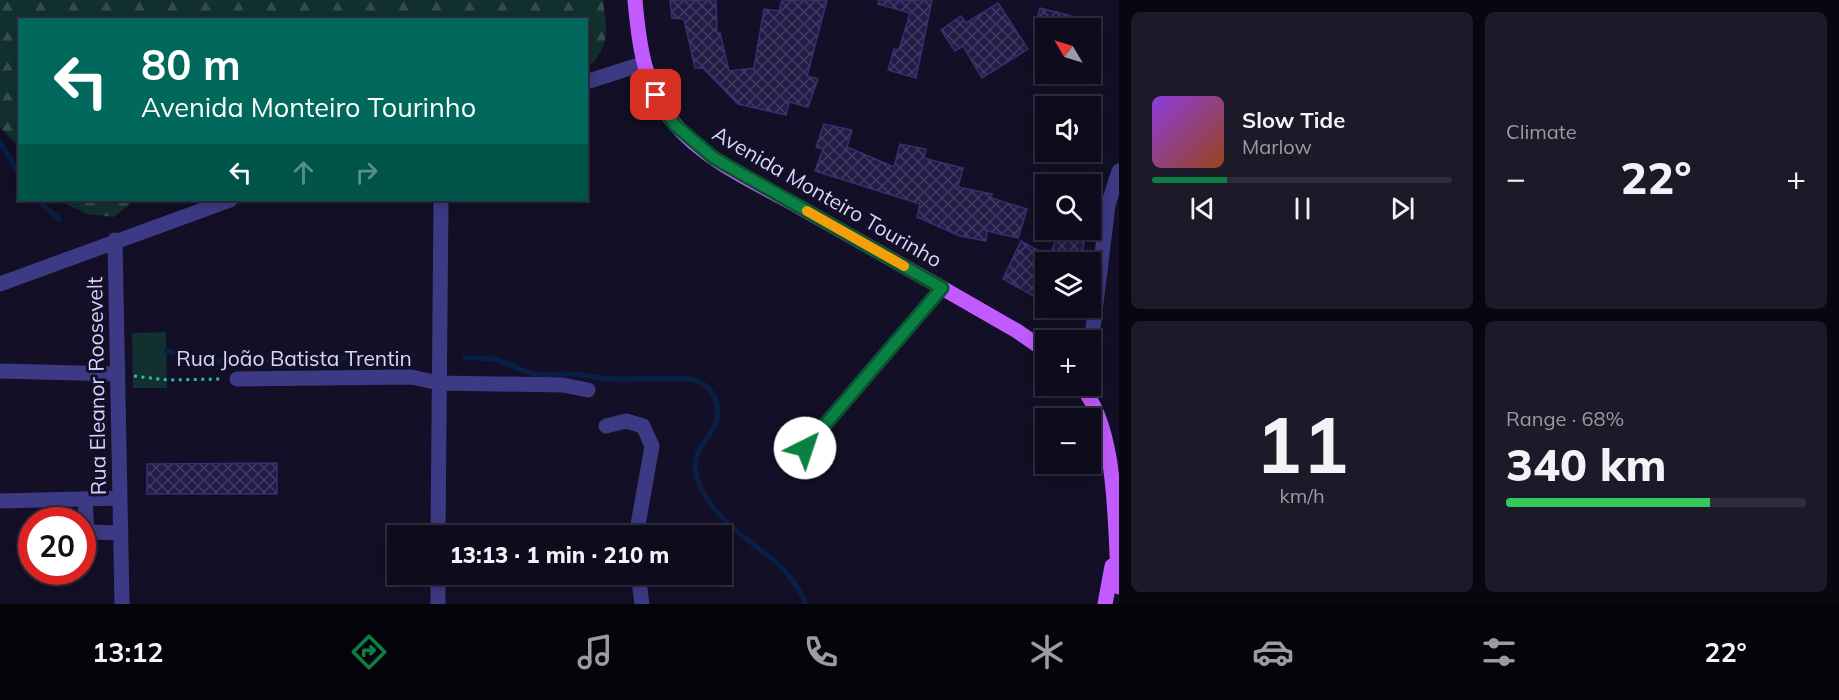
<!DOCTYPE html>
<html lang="en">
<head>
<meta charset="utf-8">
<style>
  :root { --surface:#0e0b1c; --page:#1c1929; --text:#f1f3f6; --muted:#9b9ba3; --line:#2e2b3b; --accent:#0b8043 }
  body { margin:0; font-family:Mulish,sans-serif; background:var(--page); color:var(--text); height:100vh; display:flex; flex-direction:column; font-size:22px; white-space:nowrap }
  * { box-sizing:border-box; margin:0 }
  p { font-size:20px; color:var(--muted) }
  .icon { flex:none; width:33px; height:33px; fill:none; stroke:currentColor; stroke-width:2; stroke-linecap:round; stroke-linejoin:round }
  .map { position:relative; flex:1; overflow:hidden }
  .side { display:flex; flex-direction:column; gap:12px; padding:12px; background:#08060f; width:720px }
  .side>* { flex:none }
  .banner { position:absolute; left:18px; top:18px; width:570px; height:183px; border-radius:0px; box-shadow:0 3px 15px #0003,0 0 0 2px var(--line); background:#00695c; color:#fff; overflow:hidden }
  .needle { width:39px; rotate:308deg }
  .controls { position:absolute; left:1035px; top:18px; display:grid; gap:12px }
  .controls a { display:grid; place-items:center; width:66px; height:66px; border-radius:0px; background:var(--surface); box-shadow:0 3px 15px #0003,0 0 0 2px var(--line); font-size:30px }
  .speed { position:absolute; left:18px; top:507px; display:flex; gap:12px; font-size:30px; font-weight:700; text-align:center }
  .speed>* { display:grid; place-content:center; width:78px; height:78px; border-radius:50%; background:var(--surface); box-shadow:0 3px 15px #0003,0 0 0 2px var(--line); line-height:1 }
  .speed .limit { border:9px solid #d22; background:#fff; color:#111 }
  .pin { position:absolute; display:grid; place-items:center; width:51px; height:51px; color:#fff; margin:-26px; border-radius:12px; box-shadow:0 3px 9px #0006 }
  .me { position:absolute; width:66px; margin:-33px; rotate:41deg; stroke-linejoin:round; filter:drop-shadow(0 0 4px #0008) }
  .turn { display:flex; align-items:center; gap:21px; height:126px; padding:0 24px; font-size:27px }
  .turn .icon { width:78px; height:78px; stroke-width:2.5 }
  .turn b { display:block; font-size:42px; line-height:51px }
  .lanes { display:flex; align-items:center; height:57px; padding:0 24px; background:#0003; justify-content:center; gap:30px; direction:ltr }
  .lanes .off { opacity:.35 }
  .big { font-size:45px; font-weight:800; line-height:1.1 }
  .side .card { flex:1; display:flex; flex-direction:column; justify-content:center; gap:9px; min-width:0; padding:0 21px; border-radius:9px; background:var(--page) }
  .side .dial { align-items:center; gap:0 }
  .dial b { font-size:78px; line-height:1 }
  .song { display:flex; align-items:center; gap:18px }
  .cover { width:72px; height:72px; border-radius:9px; background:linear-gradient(135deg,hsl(270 70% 55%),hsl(20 70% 35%)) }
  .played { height:6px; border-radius:3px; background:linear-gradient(90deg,var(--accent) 25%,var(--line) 25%) }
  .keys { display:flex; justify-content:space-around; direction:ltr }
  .heat { display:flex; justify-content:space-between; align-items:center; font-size:33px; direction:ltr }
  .charge { height:9px; border-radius:4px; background:linear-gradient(90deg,#34c759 68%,var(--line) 0) }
  .side .tiles { flex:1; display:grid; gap:12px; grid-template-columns:repeat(2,1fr) }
  .trip { position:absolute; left:387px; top:525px; width:345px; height:60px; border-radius:0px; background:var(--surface); box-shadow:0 3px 15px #0003,0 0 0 2px var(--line); font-weight:800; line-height:60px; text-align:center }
  .tabs { display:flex; height:96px; justify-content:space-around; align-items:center; background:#06040b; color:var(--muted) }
  .tabs .icon { width:42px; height:42px }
  .tabs .active { color:var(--accent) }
  .tabs b { font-size:27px; color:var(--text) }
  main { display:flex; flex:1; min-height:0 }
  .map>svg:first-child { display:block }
</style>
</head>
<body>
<main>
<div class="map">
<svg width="1119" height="604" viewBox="0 0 1119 604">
  <defs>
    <pattern id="forest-firs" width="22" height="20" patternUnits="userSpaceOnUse" patternTransform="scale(1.5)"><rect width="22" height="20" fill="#12302f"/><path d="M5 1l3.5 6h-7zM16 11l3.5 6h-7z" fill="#344d4e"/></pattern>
    <pattern id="building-cross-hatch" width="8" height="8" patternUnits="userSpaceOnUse" patternTransform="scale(1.5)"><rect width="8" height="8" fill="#241b47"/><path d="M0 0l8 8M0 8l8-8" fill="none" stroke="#433b63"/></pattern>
  </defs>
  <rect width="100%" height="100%" fill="#130f26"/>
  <path fill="url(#forest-firs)" d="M0,0H603C606,27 611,41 593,63L587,64L586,20H20L19,147L0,127Z
    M58,200H146L134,201L114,217L87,214Z"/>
  <path fill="#12302f" d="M166,332L167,388H133L132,333Z"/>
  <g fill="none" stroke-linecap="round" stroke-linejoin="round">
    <path stroke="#0a1f44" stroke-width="5" d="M0,142L20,175
      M37,200L59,219
      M166,351L223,362L412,356
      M465,358C476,358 487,357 497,360C510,363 522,372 535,374C548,376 559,373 571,374C585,374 598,379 612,379C631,380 683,375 698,381C707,385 716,395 717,405C723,446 672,444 708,500C737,545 782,549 806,604"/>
  </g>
  <path fill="url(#building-cross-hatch)" stroke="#3b2d73" stroke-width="1.5" d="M670,0H716L717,33H720L729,71L754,68L764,9L779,11L782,0H827L807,76L818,79L808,107L789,102L786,115L738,104L703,68H695L684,19L672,18Z
    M879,0H932L916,78L888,70L894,49L899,50L910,13L878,4Z
    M998,3L1028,49L982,78L963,46L955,51L941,30L961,16L966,23Z
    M1040,8L1068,15L1094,26V28H1035Z
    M824,124L852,130L847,147L894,167L900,144L926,149L924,158L963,168L958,187L992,194L991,198L1027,209L1018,238L987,231L986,241L960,236L917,217L920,204L815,171L823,149L816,147Z
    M1060,230H1086L1081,262H1047Z
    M1021,241L1046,255V303L1003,279Z
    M277,463V494H147V464Z"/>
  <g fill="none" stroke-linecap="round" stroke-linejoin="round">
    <path stroke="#2fb8b0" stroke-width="3" stroke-dasharray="3 4.5" stroke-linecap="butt" d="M134,376L167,380L220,379"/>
    <path stroke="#3d3a85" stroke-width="15" d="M586,82L642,64
      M115,240L122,604
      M0,284L230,200
      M1090,353L1108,205L1119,171
      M0,371L118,374
      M237,379L411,377L439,383L563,385L588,390
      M606,426L626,421L643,426L652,446L636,536
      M805,448L942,288
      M85,499L87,532L121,533
      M0,501L120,498
      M438,536L441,200
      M638,574L642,604
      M438,604V574"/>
    <path stroke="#c25bff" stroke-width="15" d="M635,0C639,46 644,86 674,123C706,162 760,184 803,209C874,249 946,290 1017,331L1046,351
      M1081,386C1119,431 1114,529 1119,587
      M1105,604L1112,566"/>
  </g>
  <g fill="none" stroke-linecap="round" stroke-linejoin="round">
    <g stroke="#07532c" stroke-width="15">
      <path id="route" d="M656,95L675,125L714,158L942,288L805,448"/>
    </g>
    <use href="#route" stroke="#0b8043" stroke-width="10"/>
    <path stroke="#f59e0b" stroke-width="10" d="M807,211L904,266"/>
  </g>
  <g text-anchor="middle" stroke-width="6" stroke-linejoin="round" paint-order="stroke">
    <g font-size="21" fill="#d9d4ff" stroke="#130f26">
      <text transform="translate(827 197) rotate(30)" y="7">Avenida Monteiro Tourinho</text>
      <text x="294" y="366">Rua João Batista Trentin</text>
      <text transform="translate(97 386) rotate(-91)" y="7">Rua Eleanor Roosevelt</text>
    </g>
  </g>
</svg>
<div class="controls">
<a><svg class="needle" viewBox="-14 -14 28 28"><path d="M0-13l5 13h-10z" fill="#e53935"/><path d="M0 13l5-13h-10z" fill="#9b9ba3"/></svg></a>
<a><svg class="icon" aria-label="sound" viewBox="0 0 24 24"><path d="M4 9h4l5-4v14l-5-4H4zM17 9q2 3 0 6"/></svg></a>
<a><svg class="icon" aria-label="search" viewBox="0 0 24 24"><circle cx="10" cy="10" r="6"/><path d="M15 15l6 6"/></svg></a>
<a><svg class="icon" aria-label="layers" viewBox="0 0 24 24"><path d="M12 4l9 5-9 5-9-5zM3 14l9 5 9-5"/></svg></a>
<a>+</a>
<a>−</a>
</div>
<div class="speed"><div class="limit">20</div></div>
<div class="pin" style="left:656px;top:95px;background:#d93025"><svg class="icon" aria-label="arrive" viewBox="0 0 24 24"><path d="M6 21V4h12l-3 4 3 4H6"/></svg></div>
<svg class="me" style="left:805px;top:448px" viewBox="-20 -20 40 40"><circle r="19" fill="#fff"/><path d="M0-13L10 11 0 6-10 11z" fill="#0b8043"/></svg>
<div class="trip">13:13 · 1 min · 210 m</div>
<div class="banner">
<div class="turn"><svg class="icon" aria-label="left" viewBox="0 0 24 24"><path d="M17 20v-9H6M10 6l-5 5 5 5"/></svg><div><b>80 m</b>Avenida Monteiro Tourinho</div></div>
<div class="lanes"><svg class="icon" aria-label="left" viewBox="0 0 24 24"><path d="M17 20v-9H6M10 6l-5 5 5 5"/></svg><svg class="icon off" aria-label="ahead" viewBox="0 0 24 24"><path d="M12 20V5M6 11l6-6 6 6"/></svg><svg class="icon off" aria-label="right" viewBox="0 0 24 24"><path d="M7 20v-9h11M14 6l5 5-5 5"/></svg></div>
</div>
</div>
<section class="side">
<div class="tiles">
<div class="card">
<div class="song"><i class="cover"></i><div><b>Slow Tide</b><p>Marlow</p></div></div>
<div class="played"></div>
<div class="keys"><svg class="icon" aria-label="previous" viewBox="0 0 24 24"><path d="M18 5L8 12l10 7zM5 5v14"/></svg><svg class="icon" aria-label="pause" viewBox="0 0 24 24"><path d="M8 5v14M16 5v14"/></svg><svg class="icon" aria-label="next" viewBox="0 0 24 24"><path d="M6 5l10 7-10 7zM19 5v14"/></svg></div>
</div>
<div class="card"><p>Climate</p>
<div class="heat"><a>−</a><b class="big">22°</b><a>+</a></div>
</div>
<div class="card dial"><b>11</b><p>km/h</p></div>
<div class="card"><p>Range · 68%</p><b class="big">340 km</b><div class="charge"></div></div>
</div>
</section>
</main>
<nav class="tabs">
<b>13:12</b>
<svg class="icon active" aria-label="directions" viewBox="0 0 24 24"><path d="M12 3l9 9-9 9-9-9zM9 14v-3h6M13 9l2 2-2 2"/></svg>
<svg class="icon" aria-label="music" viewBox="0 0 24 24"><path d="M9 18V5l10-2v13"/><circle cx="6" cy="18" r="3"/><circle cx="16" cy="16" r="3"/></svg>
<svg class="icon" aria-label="phone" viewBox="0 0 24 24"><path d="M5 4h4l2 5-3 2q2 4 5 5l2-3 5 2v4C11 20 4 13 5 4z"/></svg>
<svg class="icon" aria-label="climate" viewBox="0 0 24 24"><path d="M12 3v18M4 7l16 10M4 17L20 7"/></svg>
<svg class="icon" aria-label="car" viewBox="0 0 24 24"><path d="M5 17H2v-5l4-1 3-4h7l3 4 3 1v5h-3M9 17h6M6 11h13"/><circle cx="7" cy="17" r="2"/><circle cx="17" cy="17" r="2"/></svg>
<svg class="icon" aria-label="filters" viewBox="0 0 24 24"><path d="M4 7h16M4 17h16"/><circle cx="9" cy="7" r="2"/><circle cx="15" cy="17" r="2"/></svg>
<b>22°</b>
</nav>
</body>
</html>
